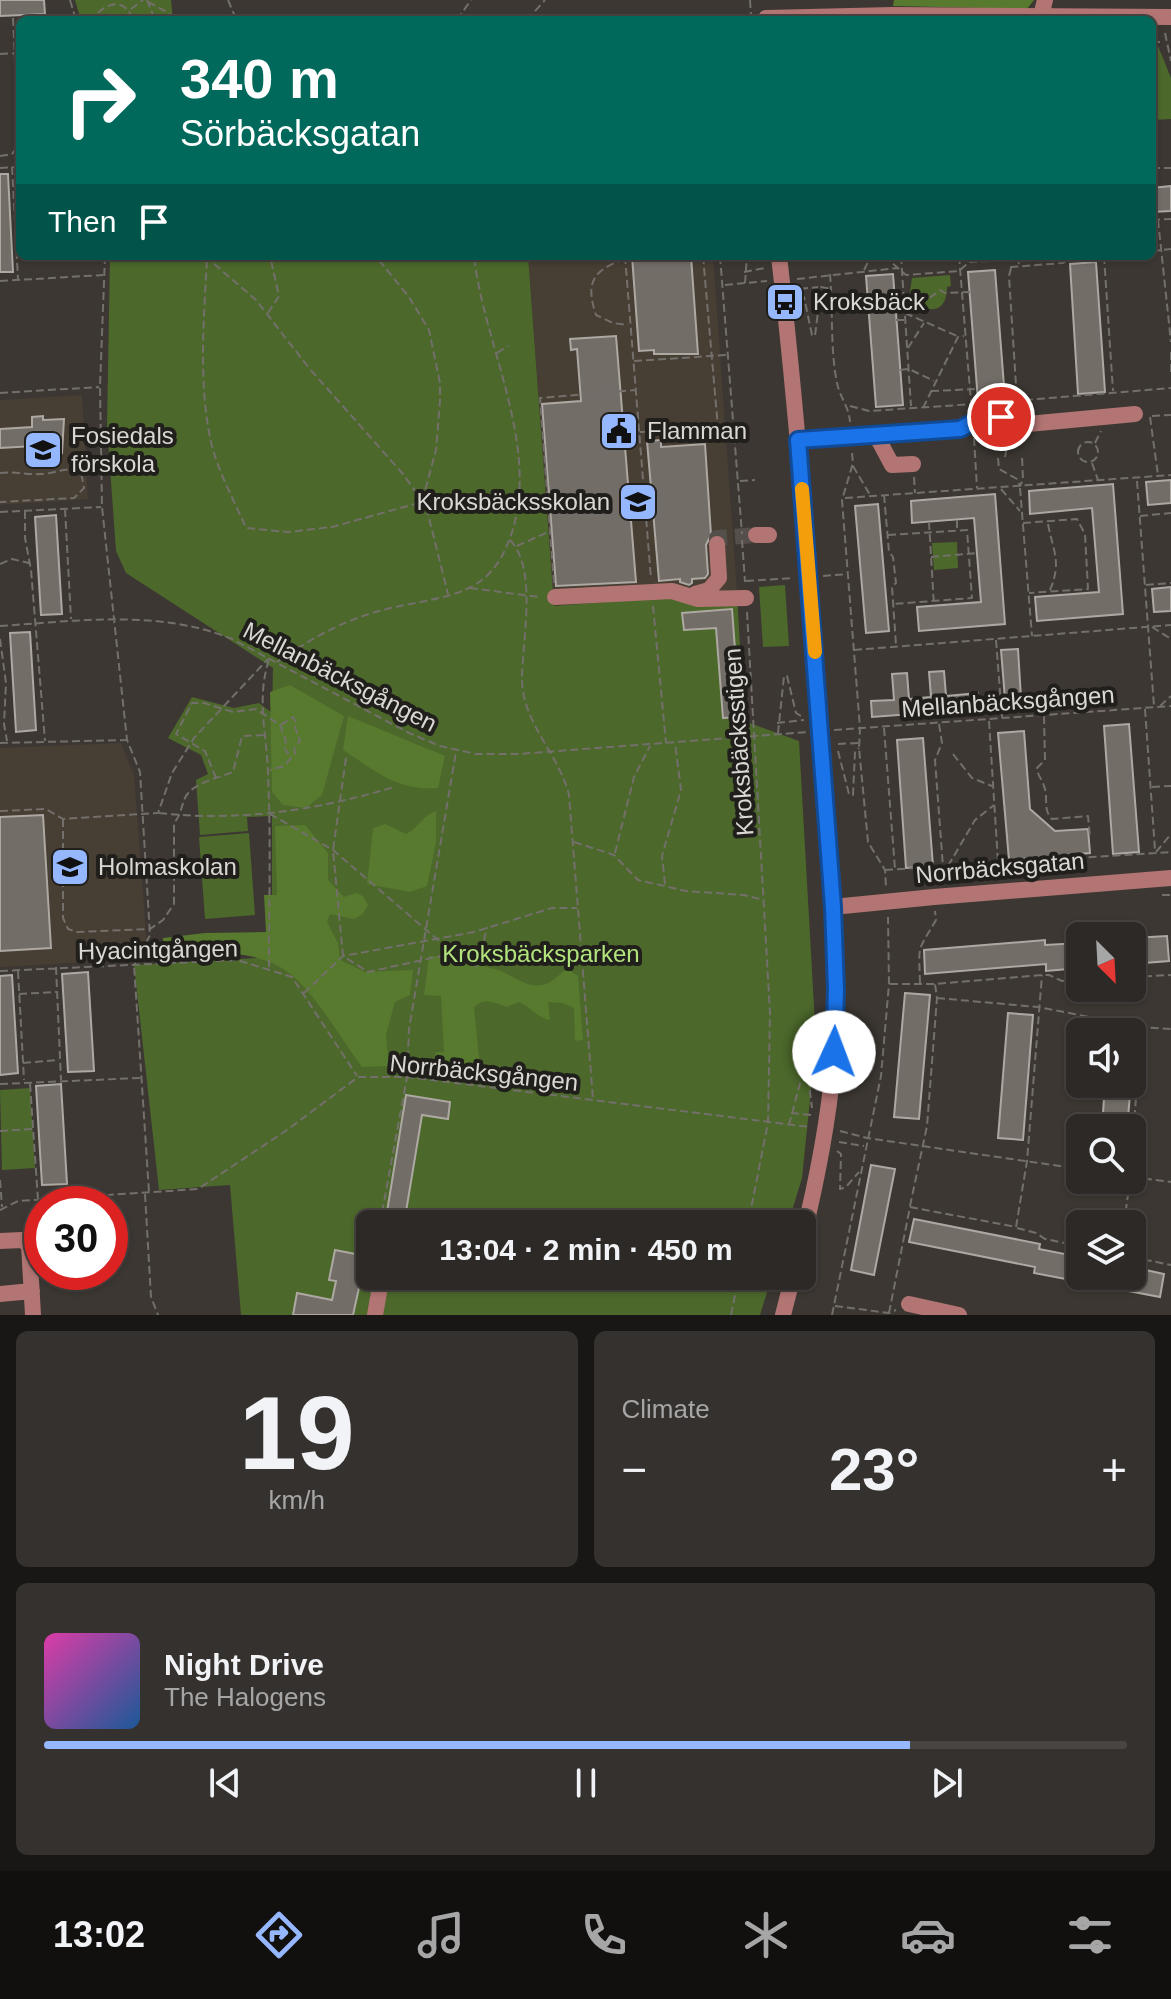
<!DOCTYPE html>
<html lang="en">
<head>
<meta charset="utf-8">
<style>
  :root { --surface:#2d2926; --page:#35312e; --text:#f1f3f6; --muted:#a7a6a7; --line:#484543; --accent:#94b7fd }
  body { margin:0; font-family:Arial,sans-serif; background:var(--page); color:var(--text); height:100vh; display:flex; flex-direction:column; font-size:30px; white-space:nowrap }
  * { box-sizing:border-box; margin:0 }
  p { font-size:26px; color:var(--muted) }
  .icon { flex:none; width:44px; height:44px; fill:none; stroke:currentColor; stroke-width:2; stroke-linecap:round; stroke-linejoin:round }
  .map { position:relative; height:1315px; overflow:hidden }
  .details { display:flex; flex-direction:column; gap:16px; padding:16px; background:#191715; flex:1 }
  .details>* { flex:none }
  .hud { position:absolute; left:16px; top:16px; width:1140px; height:244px; border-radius:12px; box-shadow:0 2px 6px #0004,0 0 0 2px var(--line); background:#00695c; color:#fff; overflow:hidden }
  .needle { width:52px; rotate:156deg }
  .controls { position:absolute; left:1066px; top:922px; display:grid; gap:16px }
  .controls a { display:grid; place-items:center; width:80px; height:80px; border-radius:12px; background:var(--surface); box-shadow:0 2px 6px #0004,0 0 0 2px var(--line); font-size:40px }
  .speed { position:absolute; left:24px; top:1186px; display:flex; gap:16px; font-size:40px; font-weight:700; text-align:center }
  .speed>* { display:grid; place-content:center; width:104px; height:104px; border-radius:50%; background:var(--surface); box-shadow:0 2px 6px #0004,0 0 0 2px var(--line); line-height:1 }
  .speed .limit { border:12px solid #d22; background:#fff; color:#111 }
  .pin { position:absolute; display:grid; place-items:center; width:68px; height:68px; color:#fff; margin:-34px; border:4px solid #fff; border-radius:50%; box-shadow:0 2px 8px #0007 }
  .me { position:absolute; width:88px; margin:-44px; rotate:2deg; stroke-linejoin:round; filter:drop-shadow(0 0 6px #0008) }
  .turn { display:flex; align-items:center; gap:28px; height:168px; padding:0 32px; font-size:36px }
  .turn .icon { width:104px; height:104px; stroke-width:2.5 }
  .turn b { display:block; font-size:56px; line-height:68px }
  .then { display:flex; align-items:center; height:76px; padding:0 32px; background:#0003; gap:16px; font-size:30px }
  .big { font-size:60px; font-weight:700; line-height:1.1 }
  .details .card { flex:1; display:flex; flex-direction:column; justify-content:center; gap:12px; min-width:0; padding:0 28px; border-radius:12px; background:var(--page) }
  .details .dial { align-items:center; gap:0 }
  .dial b { font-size:104px; line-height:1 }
  .song { display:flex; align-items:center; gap:24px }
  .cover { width:96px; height:96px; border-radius:12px; background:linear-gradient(135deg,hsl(320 70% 55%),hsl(210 70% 35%)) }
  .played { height:8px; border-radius:4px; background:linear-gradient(90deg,var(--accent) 80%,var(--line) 80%) }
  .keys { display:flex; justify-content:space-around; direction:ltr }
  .heat { display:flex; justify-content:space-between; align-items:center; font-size:44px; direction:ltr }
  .details .tiles { flex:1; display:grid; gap:16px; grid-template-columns:1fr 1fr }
  .card:last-child { grid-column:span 2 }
  .trip { position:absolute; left:356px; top:1210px; width:460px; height:80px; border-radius:12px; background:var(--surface); box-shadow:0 2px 6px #0004,0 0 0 2px var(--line); font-weight:700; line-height:80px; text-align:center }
  .tab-bar { display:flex; height:128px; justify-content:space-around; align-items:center; background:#12100f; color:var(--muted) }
  .tab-bar .icon { width:56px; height:56px }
  .tab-bar .on { color:var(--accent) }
  .tab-bar b { font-size:36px; color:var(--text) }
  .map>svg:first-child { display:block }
</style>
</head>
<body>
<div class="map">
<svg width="1171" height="1315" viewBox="0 0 1171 1315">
  <rect width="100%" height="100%" fill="#3c3732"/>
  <path fill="#473e34" d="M528,256H713L737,592L554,606Z
    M82,395L88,499L0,505V400Z
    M121,743L134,775L148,959L0,967V748Z"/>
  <path fill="#4c682b" d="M75,0H171L173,20H81Z
    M1152,31L1171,78V119L1152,120Z
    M110,256H528L554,606L737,592L744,721L799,741L816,1041L802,1178L788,1224H370V1276H772L760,1315H241L230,1185L159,1190L134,965L272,957V816L247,817L248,831L200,835L196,780L208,774L201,755L168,738L192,697L234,708L259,703L272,713L273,668L126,573L116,551L107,426Z
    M950,275L951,286L947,287C947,303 940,314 922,307L919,298L910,292L912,278Z
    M957,542L958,568L934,570L932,543Z
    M785,585L789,646L763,647L759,587Z
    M249,833L255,915L205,919L199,837Z
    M30,1088L35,1168L2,1170L0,1090Z"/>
  <path fill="#577a2e" d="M894,0H1034L1027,9L893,6Z
    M290,685L344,716L322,795L306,808L283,805L272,792L270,692Z
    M348,716L445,756L438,788C396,791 376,771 343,750Z
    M436,811V843L427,886L410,892L367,884L373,828L385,824L406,834C420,827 420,817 436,811Z
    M305,825L328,853V880L344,897L356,893L363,896L368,905L363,914L354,919L330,914L327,922L338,943L340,960L365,972L413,970L410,995L395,1002L386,1035L389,1066L362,1067C342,1040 325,1010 303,986C269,946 210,951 163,956V938L205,933L266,932L264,895H277L275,826Z
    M429,956C453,956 475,963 498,970C514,975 526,990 546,984C553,981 561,973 567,969L578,976L583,1040L575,1041L574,1008L563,1003L548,1002L550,1020C536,1017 532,1008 519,1002L507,1007C494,1003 485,997 474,1007L479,1058L483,1068L478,1078L430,1073L436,1052H444L441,996L424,995Z"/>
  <path fill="#736d68" stroke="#ada8a2" stroke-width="2" d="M0,0H44L45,14L0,16Z
    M0,174H8L13,272H0Z
    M1171,186V211L1152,212V188Z
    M632,256H691L698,354H654V350L639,351Z
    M1096,262L1105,392L1078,394L1070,264Z
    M995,270L1005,399L978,401L968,272Z
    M893,274L903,405L876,407L866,276Z
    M616,336L636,582L556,586L542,404L581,401L577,349L571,350L570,339Z
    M43,416V420L64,419L62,453L35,455L34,446L0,448V429L32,427V417Z
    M661,440V447L705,444L711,535L706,545L708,574L705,578L692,579V583L689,585L680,582V579L659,581L647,441Z
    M1171,480V503L1148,505L1146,482Z
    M1113,484L1123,614L1037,621L1035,597L1099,592L1092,508L1030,514L1029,491Z
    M995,494L1005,624L919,631L917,607L981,602L974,518L912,523L911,501Z
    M878,504L889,631L866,633L855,506Z
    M56,515L62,614L41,615L35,517Z
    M1171,587V611L1154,612L1152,589Z
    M732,609L740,717L723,718L716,628L684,630L682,613Z
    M30,632L36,730L16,732L10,633Z
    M1018,649L1021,698L1005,699L1001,650Z
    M944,671L946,696L978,693L979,709L872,717L871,701L894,700L892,674L907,673L909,699L931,697L929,672Z
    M1129,724L1139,852L1113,854L1104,726Z
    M1024,731L1030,809L1055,831L1088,829L1090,853L1009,860L998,733Z
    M923,738L933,866L906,868L897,740Z
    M43,815L51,948L0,951V817Z
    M1167,936L1169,961L1132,964V938Z
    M1045,940V945L1080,943V968L1046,971V964L925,974L924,950Z
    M88,972L94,1071L68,1072L62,974Z
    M12,975L18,1073L0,1075V976Z
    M905,993L930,995L919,1119L894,1117Z
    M1008,1013L1033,1015L1023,1140L998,1138Z
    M61,1084L67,1184L42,1185L36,1086Z
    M1105,1084H1131L1127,1128H1102Z
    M406,1095L450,1102L448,1119L422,1115L404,1224H385Z
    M871,1165L895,1169L874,1275L851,1270Z
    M914,1219L1040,1244L1039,1249L1080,1257V1276H1132V1267L1164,1274L1160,1297L1034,1273L1035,1267L909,1242Z
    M335,1250L366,1256L353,1315H293L297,1293L332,1300L336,1281L329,1280Z"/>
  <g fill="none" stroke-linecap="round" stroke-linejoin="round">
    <path stroke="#544f4a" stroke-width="16" stroke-dasharray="16 8" stroke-linecap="butt" d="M717,544V538L756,535"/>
    <path stroke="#736f6b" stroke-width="2" stroke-dasharray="8 4" stroke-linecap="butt" d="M70,0L76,20
      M147,0L155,20
      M228,0L236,19
      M750,0L751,15
      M148,2L169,13L175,20
      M131,9L143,0
      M98,13C111,0 127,1 133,20
      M13,18L20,167
      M224,20H242
      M457,20L471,0
      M527,20L545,0
      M1165,33L1171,61
      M1152,42H1163
      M0,54L20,53
      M0,156L12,154L18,146
      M12,167L18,279
      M0,168L19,167
      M1152,168H1171
      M1152,220L1171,219
      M1158,220L1171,342
      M1152,251L1171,249
      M105,256L100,386L102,507L127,740L140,772L150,935L134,965L149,1192
      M205,256L256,300L309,368L403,474L426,506L448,594
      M216,256L207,258C204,318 198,383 211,442C218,472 234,500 246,528L288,532L332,527L422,502L436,450L440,401V383L429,330L409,297L378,259L368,256
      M625,256L651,579
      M703,256L718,428
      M720,256L742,534
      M884,256L906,275L959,271L969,262L1011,260V267L1063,263L1073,256
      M901,256L911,406
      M959,256L971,402
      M1018,256L1019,265
      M1104,256L1113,391
      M379,258L394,256
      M625,259C593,270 585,282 596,315L613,323L628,325
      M1011,268L1009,276L1017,401
      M864,270L871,256
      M744,272L765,268
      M830,274C833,308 830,356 838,387C842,400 849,408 850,422
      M797,279L898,268
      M0,281L103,275
      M745,283L747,256
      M725,285L767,281
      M800,289L818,287
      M800,294L804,297L812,335L815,336L821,287L832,289
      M894,296L914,294L931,297L940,290L945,293L970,292
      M268,313L279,296L270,256
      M905,313L957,336
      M896,320H904
      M908,348L924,323
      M1171,352V374
      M497,353L508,346
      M634,361L727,355
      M900,370L909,369L934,381
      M931,391L977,389
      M0,393L99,387
      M1001,402L1171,388
      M850,406L869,411L974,404
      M923,408L958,337L964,336
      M1152,416L1171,415
      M1150,417L1158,475
      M640,432L733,428
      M974,438L977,488
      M1078 452a10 10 0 1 1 20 0a10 10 0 1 1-20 0Z
      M1095,443L1101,431
      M852,453L853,463L842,500L860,728L859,748L868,842L885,870L886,887
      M1005,457L1009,436
      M998,458L999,469L1017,479L1020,486L1023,480L1022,456
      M1092,463L1098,480
      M853,466L870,495
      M0,473C15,471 26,475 41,474C55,474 68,465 81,472L84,488L74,498L0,502
      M914,477L915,493
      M740,481L755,480
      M1137,481L1154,706
      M1020,488L1032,636
      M1001,489L1020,511
      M884,495L889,552L893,557L896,583L892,587L896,645
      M845,498L1171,475
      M65,509L71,619
      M25,511V538L31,570L45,741
      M0,512L101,507
      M1140,516L1171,513
      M957,520V529
      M929,522L934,606
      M1023,523L1077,519L1085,534L1088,589L1029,593
      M1048,524C1053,551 1062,562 1050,590
      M888,535L967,530L972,598L893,604
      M510,540C538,569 522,641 522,680C523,724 559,754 569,795L593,1099
      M742,540L745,582
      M517,546L548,532
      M931,557L977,553
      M0,564L12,559L29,563
      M823,576L848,574
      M746,581L792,578
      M554,583L540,398L635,390
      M1146,585L1171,583
      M470,588L539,597
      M653,606L666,743
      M747,612L770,1013L768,1123L748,1224
      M0,626C77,621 159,609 232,639L409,733L440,746L476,754H518L808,732
      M1152,627L1171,639
      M0,639L6,683L4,724L7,741
      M996,640L1002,717
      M854,650L1171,625
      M269,660C256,698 267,735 268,774C271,840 269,905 269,970
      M277,662C312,638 345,619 387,609C414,602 444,600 469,588C484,581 496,568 503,554C550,462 484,350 474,256
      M1160,706L1171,696
      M1145,709L1155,850
      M1044,716L1045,760L1037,768C1038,777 1042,779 1044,786C1049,798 1042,809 1052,819L1088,816L1090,836
      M989,721L998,862
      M777,723L804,720
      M939,724L942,743L935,760L943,867
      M281,725L293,717L296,722L295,727L300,741L294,749L295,754L293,757
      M884,728L895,869
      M834,730L1171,706
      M778,733L784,676H787L796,713L803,717
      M0,743L126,740
      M838,744L859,743
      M838,751L849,794L853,795L855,752L859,748
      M953,754L972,778L992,786
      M346,758L333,850L343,956L368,972L454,953L478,967L487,927
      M216,778L205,751L176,734L192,703H204L233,712L256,709L280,725L286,741L284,747L291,758L284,766L270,770
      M1152,787L1171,786
      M0,811L46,809L63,819L158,813L172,773L194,738L268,659
      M159,813C239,822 318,810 394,787
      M270,814L333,850L452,952
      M63,819V918L68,929L77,932L150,929L163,920L174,904V823C181,815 181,807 185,798C192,783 218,778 233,772L242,736L264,735
      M574,842L614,855L638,880L686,891L744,895L764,900
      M1156,852L1171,834
      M615,853L634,777L650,746
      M948,866L975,820L994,805
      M885,870L1171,852
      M665,884L662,856L681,790L675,743
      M1162,895H1171
      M56,967L61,1080
      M0,971L237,960L292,977L357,1076
      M18,971L24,1080
      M1132,977L1171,975
      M920,983C919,944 916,954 936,920L935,911
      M890,984H935L1042,975H1049L1062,981L1080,980
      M304,993L343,956L474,932L552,908H577
      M19,994L56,992
      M937,998L1038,1007L1141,1027L1171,1029
      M23,1063L59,1060
      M0,1084L140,1078
      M30,1084L38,1200
      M791,1113L811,1115
      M789,1125L804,1068H807L812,1108
      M0,1131L34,1129
      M840,1131L867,1138L1080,1169
      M839,1142L864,1146
      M837,1151L841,1154L840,1189L846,1187L859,1172
      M1132,1154L1141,1027
      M1132,1177L1171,1182
      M0,1180L2,1207
      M145,1194L151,1297L158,1315
      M910,1206L927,1126L937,998L935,984
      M0,1210L18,1201L198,1189L287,1130L358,1077H407L810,1127
      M380,1224L407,1077L409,1029L456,752
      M1124,1224L1130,1180
      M1017,1228L1036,1233L1045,1239L1080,1246
      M1132,1257L1171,1265
      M835,1306L889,1313L896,1310
      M889,1313L910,1207L1016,1227L1027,1161L1042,975
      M731,1315L739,1276
      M832,1315L881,1076L889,984L888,917"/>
    <path stroke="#b27573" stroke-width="16" d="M1041,16L1045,0
      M766,18L893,15L1171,17
      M779,256C797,411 809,566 820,722C827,836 843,953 833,1067C828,1125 816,1184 802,1241
      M876,435L892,465L913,464
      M798,440L960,429L981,418L1001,417L1028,424L1135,414
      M756,535H769
      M695,594L709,590L719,578L717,544
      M555,597L672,591L698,599L746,598
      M833,907L934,897L1171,878
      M0,1241L22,1240L29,1245L33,1315
      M0,1294L32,1291
      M909,1304L959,1315
      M375,1315L381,1281L378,1276
      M783,1315L793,1276"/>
  </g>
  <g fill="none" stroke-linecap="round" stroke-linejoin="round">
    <g stroke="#114b97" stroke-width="20">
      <path id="route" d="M834,1052L836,990L833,907L798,440L960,429L981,418L1001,417"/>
    </g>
    <use href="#route" stroke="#1a73e8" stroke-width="14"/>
    <path stroke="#f59e0b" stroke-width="14" d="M802,489L815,652"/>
  </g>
  <defs>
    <g id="bus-square" transform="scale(2)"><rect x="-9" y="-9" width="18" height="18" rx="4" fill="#94b7fd" stroke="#211f1c"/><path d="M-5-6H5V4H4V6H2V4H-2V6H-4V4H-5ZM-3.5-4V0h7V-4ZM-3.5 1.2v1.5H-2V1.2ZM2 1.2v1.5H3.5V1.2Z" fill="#111"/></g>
    <g id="civic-square" transform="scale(2)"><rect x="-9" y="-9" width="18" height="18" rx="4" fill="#94b7fd" stroke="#211f1c"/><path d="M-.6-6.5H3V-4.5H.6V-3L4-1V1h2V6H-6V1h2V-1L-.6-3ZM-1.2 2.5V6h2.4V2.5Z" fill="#111"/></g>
    <g id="school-square" transform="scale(2)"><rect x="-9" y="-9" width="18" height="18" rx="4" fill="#94b7fd" stroke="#211f1c"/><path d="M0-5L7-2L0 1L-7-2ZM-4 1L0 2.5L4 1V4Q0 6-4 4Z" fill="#111"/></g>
  </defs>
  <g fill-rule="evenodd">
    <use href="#bus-square" x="785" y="302"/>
    <use href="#civic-square" x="619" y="431"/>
    <use href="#school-square" x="43" y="450"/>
    <use href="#school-square" x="638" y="502"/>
    <use href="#school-square" x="70" y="867"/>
  </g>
  <g text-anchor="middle" stroke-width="8" stroke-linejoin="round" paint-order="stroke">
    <g font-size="24" fill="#dad7d4" stroke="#211f1c" text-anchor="start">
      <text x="813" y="310">Kroksbäck</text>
      <text x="647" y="439">Flamman</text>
      <text x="71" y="444">Fosiedals<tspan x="71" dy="28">förskola</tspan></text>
      <text x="610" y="510" text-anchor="end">Kroksbäcksskolan</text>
      <text x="98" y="875">Holmaskolan</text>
    </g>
    <g font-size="24" fill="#dad7d4" stroke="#211f1c">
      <text transform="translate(340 677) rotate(27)" y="8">Mellanbäcksgången</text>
      <text transform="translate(1008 702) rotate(-4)" y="8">Mellanbäcksgången</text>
      <text transform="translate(739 742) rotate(-94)" y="8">Kroksbäcksstigen</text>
      <text transform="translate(1000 868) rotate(-5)" y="8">Norrbäcksgatan</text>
      <text transform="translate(158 950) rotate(-1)" y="8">Hyacintgången</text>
      <text transform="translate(484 1073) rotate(6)" y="8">Norrbäcksgången</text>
    </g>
    <g font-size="24" fill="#b2e47d" stroke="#211f1c">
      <text x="541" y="962">Kroksbäcksparken</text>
    </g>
  </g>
</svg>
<div class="controls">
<a><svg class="needle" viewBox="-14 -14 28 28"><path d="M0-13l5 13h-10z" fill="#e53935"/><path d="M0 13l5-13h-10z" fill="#a7a6a7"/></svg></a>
<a><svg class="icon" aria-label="sound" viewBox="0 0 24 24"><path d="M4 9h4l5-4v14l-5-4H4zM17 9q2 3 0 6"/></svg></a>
<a><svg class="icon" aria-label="search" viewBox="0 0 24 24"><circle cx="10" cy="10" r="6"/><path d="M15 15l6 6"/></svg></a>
<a><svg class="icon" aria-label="layers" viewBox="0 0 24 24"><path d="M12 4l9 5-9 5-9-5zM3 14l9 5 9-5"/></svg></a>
</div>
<div class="speed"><div class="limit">30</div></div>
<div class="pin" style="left:1001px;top:417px;background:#d93025"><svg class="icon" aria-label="arrive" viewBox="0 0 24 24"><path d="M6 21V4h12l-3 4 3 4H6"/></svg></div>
<svg class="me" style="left:834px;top:1052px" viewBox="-20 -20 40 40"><circle r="19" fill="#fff"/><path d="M0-13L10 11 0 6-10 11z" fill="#1a73e8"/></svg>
<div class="trip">13:04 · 2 min · 450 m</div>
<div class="hud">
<div class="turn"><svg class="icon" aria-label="right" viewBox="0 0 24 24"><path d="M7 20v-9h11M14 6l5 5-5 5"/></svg><div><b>340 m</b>Sörbäcksgatan</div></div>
<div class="then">Then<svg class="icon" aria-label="arrive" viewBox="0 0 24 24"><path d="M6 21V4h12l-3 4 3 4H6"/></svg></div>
</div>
</div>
<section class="details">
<div class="tiles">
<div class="card dial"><b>19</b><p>km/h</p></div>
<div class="card"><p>Climate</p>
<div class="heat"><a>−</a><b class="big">23°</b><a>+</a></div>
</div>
<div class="card">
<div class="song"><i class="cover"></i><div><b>Night Drive</b><p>The Halogens</p></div></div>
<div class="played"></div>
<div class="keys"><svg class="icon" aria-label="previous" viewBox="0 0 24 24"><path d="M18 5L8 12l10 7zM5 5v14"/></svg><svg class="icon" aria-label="pause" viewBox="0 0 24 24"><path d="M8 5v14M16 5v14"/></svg><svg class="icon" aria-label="next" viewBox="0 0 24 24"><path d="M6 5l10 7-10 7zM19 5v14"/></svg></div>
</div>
</div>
</section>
<nav class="tab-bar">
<b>13:02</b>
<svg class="icon on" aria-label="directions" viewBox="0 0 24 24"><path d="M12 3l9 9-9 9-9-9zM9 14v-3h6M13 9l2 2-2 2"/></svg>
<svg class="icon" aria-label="music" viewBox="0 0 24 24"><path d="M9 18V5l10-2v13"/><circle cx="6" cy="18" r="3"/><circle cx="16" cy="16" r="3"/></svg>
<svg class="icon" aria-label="phone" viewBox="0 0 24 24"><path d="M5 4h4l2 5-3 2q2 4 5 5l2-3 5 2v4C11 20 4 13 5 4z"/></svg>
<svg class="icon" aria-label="climate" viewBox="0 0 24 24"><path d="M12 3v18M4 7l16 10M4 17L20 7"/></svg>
<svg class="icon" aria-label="car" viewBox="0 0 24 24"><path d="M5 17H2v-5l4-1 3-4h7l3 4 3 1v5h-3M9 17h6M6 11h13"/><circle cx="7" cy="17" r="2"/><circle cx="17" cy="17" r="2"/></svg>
<svg class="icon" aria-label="filters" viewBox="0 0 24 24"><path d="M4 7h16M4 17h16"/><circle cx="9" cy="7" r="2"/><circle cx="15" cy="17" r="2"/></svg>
</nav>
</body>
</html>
